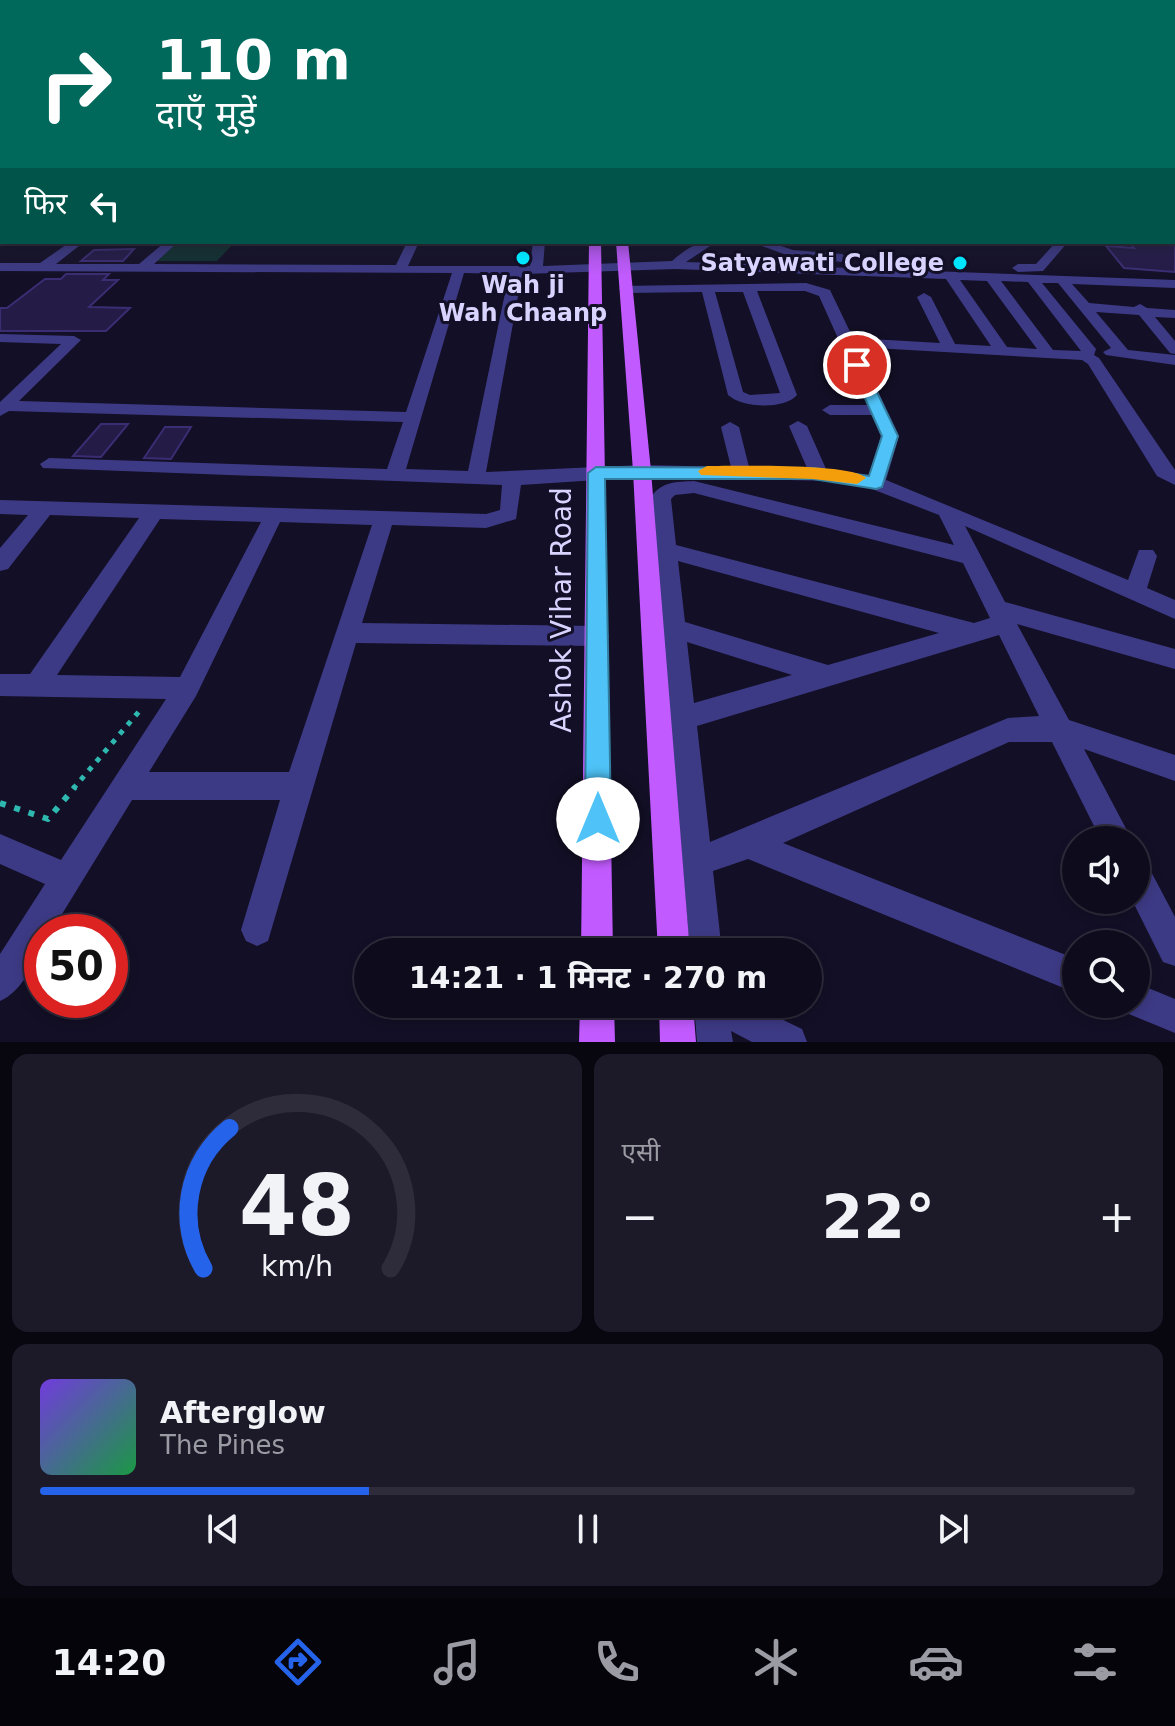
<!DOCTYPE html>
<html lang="hi">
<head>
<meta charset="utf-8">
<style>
  :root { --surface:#0e0b1c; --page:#1c1929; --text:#f1f3f6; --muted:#9b9ba3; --line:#2e2b3b; --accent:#2563eb }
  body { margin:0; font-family:"DejaVu Sans","Noto Sans Devanagari",sans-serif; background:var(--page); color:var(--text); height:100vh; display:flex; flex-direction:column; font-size:30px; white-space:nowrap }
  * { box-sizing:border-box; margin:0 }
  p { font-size:26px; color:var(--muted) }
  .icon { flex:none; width:44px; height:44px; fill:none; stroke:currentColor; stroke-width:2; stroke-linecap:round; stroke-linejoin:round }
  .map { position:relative; height:1042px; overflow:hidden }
  .side { display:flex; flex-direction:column; gap:12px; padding:12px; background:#08060f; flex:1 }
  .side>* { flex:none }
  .banner { position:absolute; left:0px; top:0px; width:1176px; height:244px; box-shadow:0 4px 12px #0003,0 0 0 2px var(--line); background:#00695c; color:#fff; overflow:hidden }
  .tools { position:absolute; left:1062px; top:826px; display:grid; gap:16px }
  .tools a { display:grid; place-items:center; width:88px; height:88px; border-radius:50%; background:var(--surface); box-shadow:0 4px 12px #0003,0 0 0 2px var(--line); font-size:40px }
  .speed { position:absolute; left:24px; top:914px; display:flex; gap:16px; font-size:40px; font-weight:700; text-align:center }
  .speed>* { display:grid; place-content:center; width:104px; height:104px; border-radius:50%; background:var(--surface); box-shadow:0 4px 12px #0003,0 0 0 2px var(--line); line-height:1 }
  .speed .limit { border:12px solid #d22; background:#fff; color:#111 }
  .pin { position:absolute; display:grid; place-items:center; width:68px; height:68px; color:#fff; margin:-34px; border:4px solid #fff; border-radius:50%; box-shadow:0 2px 8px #0007 }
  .me { position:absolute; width:88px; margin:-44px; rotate:0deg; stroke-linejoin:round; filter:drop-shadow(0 0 6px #0008) }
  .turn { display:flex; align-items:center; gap:28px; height:168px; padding:0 24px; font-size:36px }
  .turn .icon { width:104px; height:104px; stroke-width:2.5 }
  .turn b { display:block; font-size:56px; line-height:68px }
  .then { display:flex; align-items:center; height:76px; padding:0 24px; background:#0003; gap:16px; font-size:30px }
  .big { font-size:60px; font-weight:700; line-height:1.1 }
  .side .tile { flex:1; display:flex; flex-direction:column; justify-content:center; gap:12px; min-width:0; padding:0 28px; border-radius:16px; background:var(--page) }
  .side .dial { align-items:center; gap:0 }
  .dial svg { height:208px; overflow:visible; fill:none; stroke:var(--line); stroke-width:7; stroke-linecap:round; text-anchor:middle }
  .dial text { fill:var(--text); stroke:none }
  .song { display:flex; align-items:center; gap:24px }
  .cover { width:96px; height:96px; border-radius:12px; background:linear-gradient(135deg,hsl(260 70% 55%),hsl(140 70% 35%)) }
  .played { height:8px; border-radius:4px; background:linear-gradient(90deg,var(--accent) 30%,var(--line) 30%) }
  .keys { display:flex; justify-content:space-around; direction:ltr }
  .heat { display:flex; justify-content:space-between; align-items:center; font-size:44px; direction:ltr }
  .side .tiles { flex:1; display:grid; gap:12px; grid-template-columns:1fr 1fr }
  .tile:last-child { grid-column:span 2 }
  .trip { position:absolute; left:354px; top:938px; width:468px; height:80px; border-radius:40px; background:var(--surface); box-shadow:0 4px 12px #0003,0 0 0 2px var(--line); font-weight:700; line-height:80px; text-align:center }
  .tabs { display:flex; height:128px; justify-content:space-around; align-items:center; background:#06040b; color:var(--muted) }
  .tabs .icon { width:56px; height:56px }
  .tabs .active { color:var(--accent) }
  .tabs b { font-size:36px; color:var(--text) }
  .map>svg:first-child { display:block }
</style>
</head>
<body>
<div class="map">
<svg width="1175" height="1042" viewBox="0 0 1175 1042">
  <rect width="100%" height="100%" fill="#130f26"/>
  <path fill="#12302f" d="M177,242H235L217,261H157Z"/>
  <path fill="#241b47" stroke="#3b2d73" stroke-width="2" d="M1128,242H1175V272L1124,268L1106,246L1134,248Z
    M134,249L123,261H81L94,250Z
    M66,274H109L103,280H118L89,307L130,308L106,331H0V308H7L45,279H61Z
    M101,424H128L101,457L73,456Z
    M165,427H191L171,459L144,458Z"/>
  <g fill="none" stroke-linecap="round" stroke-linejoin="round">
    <path stroke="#2fb8b0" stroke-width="5" stroke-dasharray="5 7" stroke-linecap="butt" d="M73,789L142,708"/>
    <path stroke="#2fb8b0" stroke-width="6" stroke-dasharray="6 9" stroke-linecap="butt" d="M0,803L48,819L75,787"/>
    <path fill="#3d3a85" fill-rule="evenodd" d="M1174,140H1175V146H1174Z
      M2,151V157L0,158V152Z
      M0,215H2V221H0Z
      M70,242H84L56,264H139L165,242H178L154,264L396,265L407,242H419L408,266H530L533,242H545L543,266L672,261C687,248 696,242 716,242L686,262L1175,280V288L1072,284L1089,303L1134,307L1140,304L1147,308L1175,310V318L1155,317L1175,341V354L1170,353L1139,315L1096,312L1128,350L1175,355V365L1106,355L1103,352L1111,348L1058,283H1042L1096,349L1094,355L1099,358L1175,470V485L1157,476L1088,364L1082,360L857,347L899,436L886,480L1128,580L1139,550H1153L1157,556L1147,588L1175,600V619L965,526L1005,602L1175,649V669L1017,624L1069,720L1175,755V781L1084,749L1132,840H1101L1052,742H1009L783,843L1076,959V993L748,859L713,871L722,952H690L651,497C662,481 676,482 694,481L954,545L939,515L872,489L837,481L642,477L521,485L516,519L486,528L392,525L362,623L597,626L605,629L609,636L605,643L597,646L356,643L268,941L257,946L246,941L241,930L280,800H132L51,932H42C42,955 22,992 0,1001V954L45,884L0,864V834L61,860L166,699L0,696V674H30L139,518L50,515L8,569L0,571V548L28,515L0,514V500L486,514L500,510L502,485L43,468L40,464L49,458L387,469L403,422L9,411L0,416V402L61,344L0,342V334L74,336L81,340L19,401L406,412L452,273L0,271V263H40ZM675,269L946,279L991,346L955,344L931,297L924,293L917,297L940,343L853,338L830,290L806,283L621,286L619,289L626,293L702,292L728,395C742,408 784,410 797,395L757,291H805L819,296L868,405H830L822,410L830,415H872L881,436L869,475L826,469L807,426L798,421L789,426L807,468L749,467L739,427L730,422L721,427L731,467L642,465L486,472L522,274ZM464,273L509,274L468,471L406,469ZM960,280L987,281L1037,349L1007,347ZM1001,281L1028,282L1081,351L1053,350ZM715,292H743L780,393L750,395L743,392ZM694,493L963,563L990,618L974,623L676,545L671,499L675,495ZM160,519L261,522L180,677L57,675ZM280,522L372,525L289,772H149L196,696ZM678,561L939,633L828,665L685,622ZM999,635L1039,716L1008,718L710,842L697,726ZM687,642L792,675L694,703Z
      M751,242H769L793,250L842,254L848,258L842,262L792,257Z
      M1056,242H1068L1043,271L1018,272L1012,268L1018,264H1036Z
      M1136,860L1147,864L1175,917V966L1163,962L1132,900H1136Z
      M1136,983L1175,999V1033L1124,1012L1121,1004H1136Z
      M694,1004H750L802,1029L807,1042H752L731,1031L733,1042H697Z"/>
    <path fill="#c25bff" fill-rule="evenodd" d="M589,242H601L613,952H581Z
      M616,242H628L651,471L690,952H658L633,471Z
      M580,1004H614L615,1042H579Z
      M659,1004H693L696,1042H660Z"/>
  </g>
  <linearGradient id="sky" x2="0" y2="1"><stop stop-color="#0a0815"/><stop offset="0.47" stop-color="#333752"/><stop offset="1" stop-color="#333752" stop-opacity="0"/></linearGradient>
  <rect width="1175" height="277" fill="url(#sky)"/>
  <path fill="#4fc3f7" stroke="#337fa1" stroke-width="2" d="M857,360L864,365L898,436L882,487L876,489L813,479H605L611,819L607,828L598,832L589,828L585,819L588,473L596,467L813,468L869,476L882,436L850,365Z"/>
  <path fill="#f59e0b" d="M707,466C733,466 852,463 866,478L857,484L813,479L701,475L698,471Z"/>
  <g fill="#00e5ff" stroke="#130f26" stroke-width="3">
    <circle cx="523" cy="258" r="8"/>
    <circle cx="960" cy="263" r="8"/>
  </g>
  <g text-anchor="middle" stroke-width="6" stroke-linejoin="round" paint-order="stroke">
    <g font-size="24" font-weight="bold" fill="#d9d4ff" stroke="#130f26" text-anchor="end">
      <text x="944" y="271">Satyawati College</text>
      <text x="523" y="293" text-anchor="middle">Wah ji<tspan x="523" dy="28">Wah Chaanp</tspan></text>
    </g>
    <g font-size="28" fill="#d9d4ff" stroke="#130f26">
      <text transform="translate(561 610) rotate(-90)" y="10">Ashok Vihar Road</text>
    </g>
  </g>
</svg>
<div class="tools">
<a><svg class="icon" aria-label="sound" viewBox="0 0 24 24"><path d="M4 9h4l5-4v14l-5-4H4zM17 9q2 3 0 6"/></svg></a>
<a><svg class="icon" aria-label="search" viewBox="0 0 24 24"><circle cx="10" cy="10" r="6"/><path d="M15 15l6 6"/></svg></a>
</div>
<div class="speed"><div class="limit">50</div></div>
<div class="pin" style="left:857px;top:365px;background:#d93025"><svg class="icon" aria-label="arrive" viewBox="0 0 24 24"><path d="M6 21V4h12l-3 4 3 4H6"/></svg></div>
<svg class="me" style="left:598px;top:819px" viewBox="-20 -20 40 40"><circle r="19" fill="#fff"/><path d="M0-13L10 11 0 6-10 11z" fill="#4fc3f7"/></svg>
<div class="trip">14:21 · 1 मिनट · 270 m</div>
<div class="banner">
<div class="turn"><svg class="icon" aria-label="right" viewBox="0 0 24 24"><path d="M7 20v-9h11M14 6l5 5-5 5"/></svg><div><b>110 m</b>दाएँ मुड़ें</div></div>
<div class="then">फिर<svg class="icon" aria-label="left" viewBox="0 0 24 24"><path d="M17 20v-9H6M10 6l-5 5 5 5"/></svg></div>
</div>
</div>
<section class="side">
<div class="tiles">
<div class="tile dial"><svg viewBox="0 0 100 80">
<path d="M14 69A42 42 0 1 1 86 69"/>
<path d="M14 69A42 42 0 0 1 24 15" stroke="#2563eb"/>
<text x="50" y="56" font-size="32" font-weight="700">48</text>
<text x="50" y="72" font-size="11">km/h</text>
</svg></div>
<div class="tile"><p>एसी</p>
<div class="heat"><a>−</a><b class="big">22°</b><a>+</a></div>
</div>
<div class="tile">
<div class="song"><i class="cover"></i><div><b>Afterglow</b><p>The Pines</p></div></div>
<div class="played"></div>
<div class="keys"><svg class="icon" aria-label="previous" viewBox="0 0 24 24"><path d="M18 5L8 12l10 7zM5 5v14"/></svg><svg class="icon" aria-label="pause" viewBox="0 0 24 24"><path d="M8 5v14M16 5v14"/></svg><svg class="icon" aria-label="next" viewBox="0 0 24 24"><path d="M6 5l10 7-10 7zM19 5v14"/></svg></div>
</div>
</div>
</section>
<nav class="tabs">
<b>14:20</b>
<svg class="icon active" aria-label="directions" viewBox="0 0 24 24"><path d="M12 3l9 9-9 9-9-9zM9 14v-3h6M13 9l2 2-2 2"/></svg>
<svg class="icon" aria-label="music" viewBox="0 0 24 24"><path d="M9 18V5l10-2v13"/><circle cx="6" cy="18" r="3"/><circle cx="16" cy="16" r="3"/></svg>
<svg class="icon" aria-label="phone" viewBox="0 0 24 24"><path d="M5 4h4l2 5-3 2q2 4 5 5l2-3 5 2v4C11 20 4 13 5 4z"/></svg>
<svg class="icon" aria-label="climate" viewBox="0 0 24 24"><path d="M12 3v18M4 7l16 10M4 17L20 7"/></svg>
<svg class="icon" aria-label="car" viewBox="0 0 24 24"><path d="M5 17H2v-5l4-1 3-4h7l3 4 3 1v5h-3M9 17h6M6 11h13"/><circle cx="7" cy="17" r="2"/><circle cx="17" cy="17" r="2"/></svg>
<svg class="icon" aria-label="filters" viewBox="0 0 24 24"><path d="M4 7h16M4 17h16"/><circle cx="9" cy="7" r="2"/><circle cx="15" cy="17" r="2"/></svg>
</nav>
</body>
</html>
